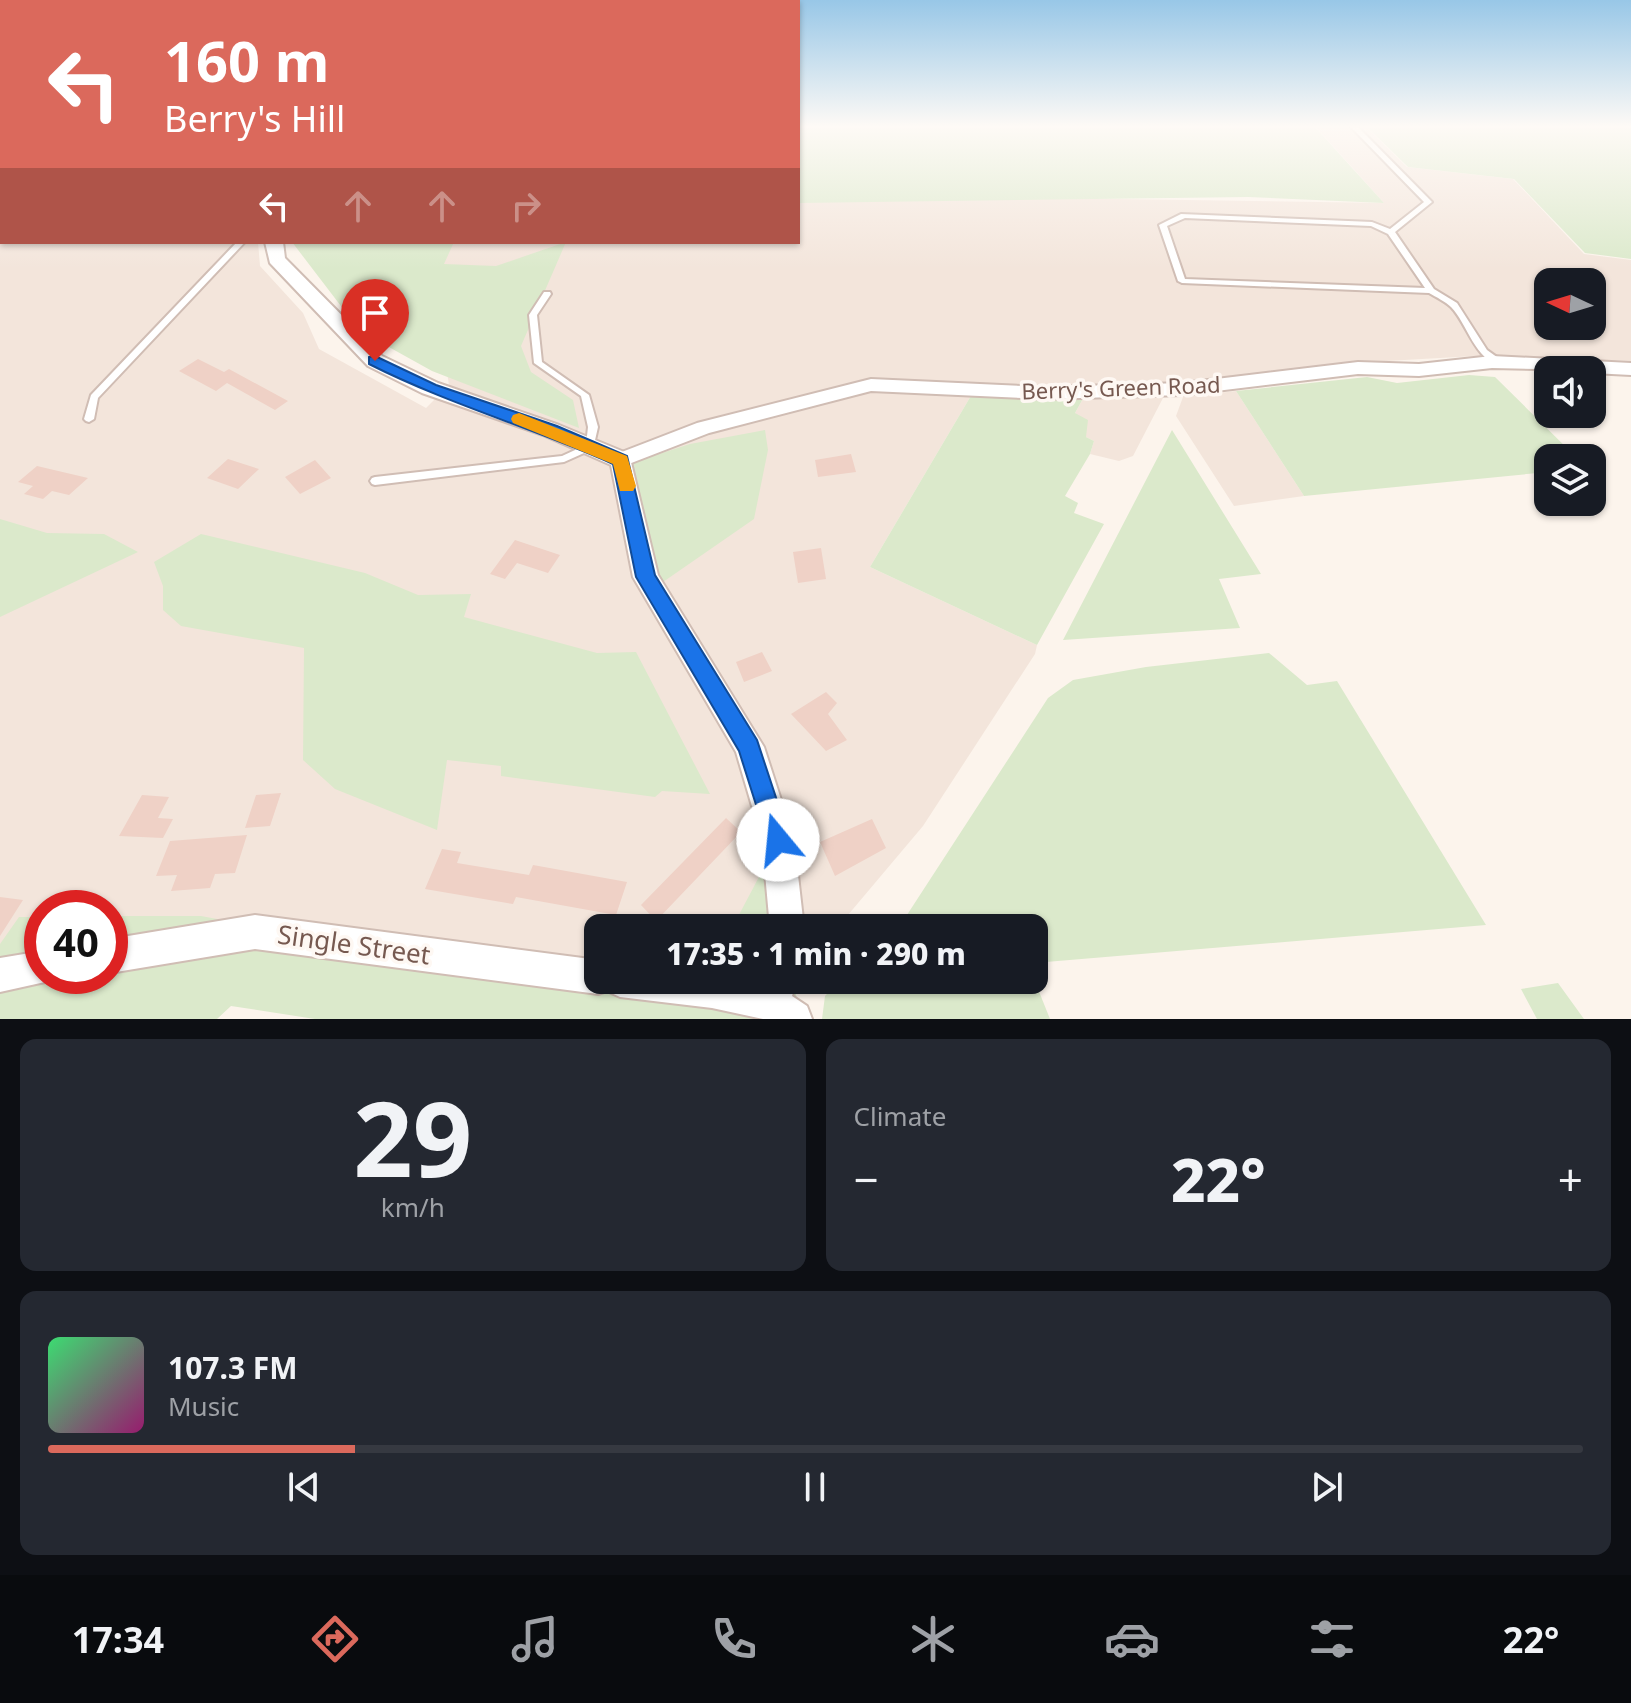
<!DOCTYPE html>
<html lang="en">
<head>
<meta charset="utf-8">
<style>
  :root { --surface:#171b24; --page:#242831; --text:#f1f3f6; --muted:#9ea1a6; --line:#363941; --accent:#db695c }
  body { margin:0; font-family:"Noto Sans",sans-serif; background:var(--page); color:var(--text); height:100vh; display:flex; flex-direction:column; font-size:30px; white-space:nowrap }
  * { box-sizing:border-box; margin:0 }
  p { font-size:26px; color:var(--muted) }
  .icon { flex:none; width:44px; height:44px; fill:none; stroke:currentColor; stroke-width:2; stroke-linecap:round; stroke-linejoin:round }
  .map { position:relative; height:1019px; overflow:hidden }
  .drawer { display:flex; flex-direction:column; gap:20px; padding:20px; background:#0d0f14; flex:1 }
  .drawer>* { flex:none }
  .guide { position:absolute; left:0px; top:0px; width:800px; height:244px; box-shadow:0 2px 6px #0004; background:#db695c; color:#fff; overflow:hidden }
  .needle { width:52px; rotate:274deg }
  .buttons { position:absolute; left:1534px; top:268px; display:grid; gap:16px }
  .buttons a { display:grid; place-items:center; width:72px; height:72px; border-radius:16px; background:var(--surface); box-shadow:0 2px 6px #0004; font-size:40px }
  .speed { position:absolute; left:24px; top:890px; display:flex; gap:16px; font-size:40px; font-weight:700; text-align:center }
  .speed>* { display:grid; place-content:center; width:104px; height:104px; border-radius:50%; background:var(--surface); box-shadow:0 2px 6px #0004; line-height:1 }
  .speed .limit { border:12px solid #d22; background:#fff; color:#111 }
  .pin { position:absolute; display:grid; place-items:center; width:68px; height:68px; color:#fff; margin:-82px -34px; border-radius:50% 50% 50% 0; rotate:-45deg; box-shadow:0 0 8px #0007 }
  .pin .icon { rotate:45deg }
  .me { position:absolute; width:88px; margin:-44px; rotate:343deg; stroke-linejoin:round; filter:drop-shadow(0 0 6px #0008) }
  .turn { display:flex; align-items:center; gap:28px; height:168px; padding:0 32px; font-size:36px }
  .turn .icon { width:104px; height:104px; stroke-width:2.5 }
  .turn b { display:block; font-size:56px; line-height:68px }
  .lanes { display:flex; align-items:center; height:76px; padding:0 32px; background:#0003; justify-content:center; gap:40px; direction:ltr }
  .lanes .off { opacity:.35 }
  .big { font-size:60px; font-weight:800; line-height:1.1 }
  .drawer .widget { flex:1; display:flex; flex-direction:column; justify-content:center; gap:12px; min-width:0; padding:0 28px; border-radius:16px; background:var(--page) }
  .drawer .dial { align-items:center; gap:0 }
  .dial b { font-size:104px; line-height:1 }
  .song { display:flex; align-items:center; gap:24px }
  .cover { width:96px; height:96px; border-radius:12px; background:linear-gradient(135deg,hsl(140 70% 55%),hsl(320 70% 35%)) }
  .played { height:8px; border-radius:4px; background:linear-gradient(90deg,var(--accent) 20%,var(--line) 20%) }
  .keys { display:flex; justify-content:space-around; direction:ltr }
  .heat { display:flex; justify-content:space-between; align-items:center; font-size:44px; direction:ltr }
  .drawer .tiles { flex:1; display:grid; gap:20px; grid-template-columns:1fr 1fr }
  .widget:last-child { grid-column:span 2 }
  .trip { position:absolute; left:584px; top:914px; width:464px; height:80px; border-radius:16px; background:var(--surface); box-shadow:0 2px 6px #0004; font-weight:800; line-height:80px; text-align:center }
  .menu { display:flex; height:128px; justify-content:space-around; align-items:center; background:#090b0e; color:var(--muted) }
  .menu .icon { width:56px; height:56px }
  .menu .active { color:var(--accent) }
  .menu b { font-size:36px; color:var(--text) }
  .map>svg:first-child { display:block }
</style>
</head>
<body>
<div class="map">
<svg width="1631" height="1019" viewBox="0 0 1631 1019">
  <rect width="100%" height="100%" fill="#fcf4ec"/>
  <path fill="#f3e5db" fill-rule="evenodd" d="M1315,126H1365L1407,167L1513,179L1584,254L1631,260V361L1475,356L1334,364L1226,378L1131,384L1054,387L973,385L972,394L870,567L1037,645L1035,654L923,826L837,928H598V977L110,956V908H42V968L0,975V238L2,242H258L260,266L303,313L319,349L426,408L449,385L430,267L444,242H798V200L987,197L1384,203ZM1548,282H1592V326H1548Z
    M1236,391L1304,496L1234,506L1176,416L1183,397Z
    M1085,395H1163V398L1133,456L1119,461L1090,454L1094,441L1086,437L1075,413Z"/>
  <path fill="#dbe9cb" d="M798,126H1314L1384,203L1248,197L798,203Z
    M1366,126H1631V259L1585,253L1514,179L1408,167Z
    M292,242H454L444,264L496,266L566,242L521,346L531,372L573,400L579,428L432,371L360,331Z
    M1469,375L1495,377L1577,458H1548V472L1304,496L1236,391L1367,377L1397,383Z
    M972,394L1085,395L1075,413L1088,420L1086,437L1094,441L1090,454L1065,496L1078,503L1074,513L1104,524L1037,645L870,567Z
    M765,430L768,450L754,519L663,582L647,557L628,464L690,444Z
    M1172,430L1261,574L1219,579L1240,628L1063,640Z
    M0,519L47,533L104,534L138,552L0,617Z
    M201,534L365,573L418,595L471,594L464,617L597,653L636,652L710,794L662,791L655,797L501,776V766L447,760L437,830L335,789L303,760L304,648L181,626L163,610V586L154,562Z
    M1269,653L1307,685L1337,681L1486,925L1034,963V928H906L905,918L1048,698L1073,680L1146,667Z
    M769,858L783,928H732Z
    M110,916H201L620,994L626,980H793L801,1019H315L231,1006L217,1019H0V944L19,917H42V976H110Z
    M840,980H986L1038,989L1050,1019H822L825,996Z
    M1558,983L1584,1019H1537L1521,989Z"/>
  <path fill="#efd1c6" d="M198,359L224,372L229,369L288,401L275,410L227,383L216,391L179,371Z
    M851,454L856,472L818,477L815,460Z
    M228,459L259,469L238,489L207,478Z
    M315,460L331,478L300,494L285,477Z
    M37,466L88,478L69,495L52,491L43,499L24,494L33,486L18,482Z
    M515,540L560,555L548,573L517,563L505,579L490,574Z
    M821,548L826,579L798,583L793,552Z
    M762,652L772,671L744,682L736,662Z
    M826,692L837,703L828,714L847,740L826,751L791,714Z
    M281,793L270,826L245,828L256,795Z
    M142,795L169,797L158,818L173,819L163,838L119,836Z
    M726,818L741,832L656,921L641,905Z
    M872,819L886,848L835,876L820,842Z
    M247,835L235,873L215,874L210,888L171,891L177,875L156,876L170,841Z
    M442,849L461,852L457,863L529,875L533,865L627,882L616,915L516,897L513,904L425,889Z
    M0,897L23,900L0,936Z"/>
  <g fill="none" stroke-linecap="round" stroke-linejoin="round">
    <g stroke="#d0bdb4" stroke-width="4">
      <path id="service" d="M1350,126H1357L1432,202L1395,232L1434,289L1457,303L1487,350L1501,360L1502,362L1501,364C1476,363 1467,323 1451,307C1446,302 1436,297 1429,293L1182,283L1178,281L1159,225L1181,214L1372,222L1390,229L1424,202ZM1185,218L1371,226L1388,234L1425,288L1185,279L1167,226Z
        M237,242H245L98,398L94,419L89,422L86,421L84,419L91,395Z
        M544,292H550L551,294L537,315L542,362L589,395L598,427L593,449L564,462L375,485L372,484L370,481L372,478L375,477L562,456L586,445L588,427L581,396L534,363L529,315Z"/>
    </g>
    <g stroke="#d0bdb4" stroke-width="4">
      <path id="minor" d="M1492,356L1631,363V375L1592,373V370L1492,368L1419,376L1358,374L1183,395L1045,399L871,391L709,433L621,467L611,460L614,455L697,423L871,379L1045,387L1183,383L1358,362L1419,364Z"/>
    </g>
    <g stroke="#d0bdb4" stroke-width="4">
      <path id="tertiary" d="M265,242H283L285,258L382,356L438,383L559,425L629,454L658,575L764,747L794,840L804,928H770L762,840L736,752L633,577L611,465L543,435L422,393L368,366L270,263Z
        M255,915L598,960V980H749L761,983L763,980H797L792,996L807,1006L812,1019H763L712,1008L620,997L607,991L598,994L255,949L110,973V939Z
        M42,951V976H56L54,980L0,992V958Z"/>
    </g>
    <use href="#service" fill="#fff" fill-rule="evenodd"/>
    <use href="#minor" fill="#fff" fill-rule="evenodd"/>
    <use href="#tertiary" fill="#fff" fill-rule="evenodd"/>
  </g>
  <linearGradient id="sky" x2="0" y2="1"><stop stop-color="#98c7e7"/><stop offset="0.47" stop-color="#fefaf6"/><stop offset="1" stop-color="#fefaf6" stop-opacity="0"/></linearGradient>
  <rect width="1631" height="269" fill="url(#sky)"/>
  <path fill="#1a73e8" stroke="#114b97" stroke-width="2" d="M375,356L436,385L557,426L627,456L655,575L757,740L790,840L786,849L778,852L770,849L739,751L636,577L613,464C533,428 448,404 369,364V357Z"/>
  <path fill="#f59e0b" d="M519,413L627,456L636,486L633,491H620L613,464L513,423L511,419L513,415Z"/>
  <g text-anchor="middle" stroke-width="7" stroke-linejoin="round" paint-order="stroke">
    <g font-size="22" fill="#765950" stroke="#fef8f3">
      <text transform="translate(1121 388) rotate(-2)" y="8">Berry's Green Road</text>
    </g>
    <g font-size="26" fill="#765950" stroke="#fef8f3">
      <text transform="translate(354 945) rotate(8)" y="9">Single Street</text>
    </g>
  </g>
</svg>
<div class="buttons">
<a><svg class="needle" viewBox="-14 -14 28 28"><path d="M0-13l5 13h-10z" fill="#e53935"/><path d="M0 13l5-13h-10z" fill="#9ea1a6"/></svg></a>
<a><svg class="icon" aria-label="sound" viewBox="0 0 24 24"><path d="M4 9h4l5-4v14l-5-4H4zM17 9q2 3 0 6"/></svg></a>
<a><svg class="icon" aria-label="layers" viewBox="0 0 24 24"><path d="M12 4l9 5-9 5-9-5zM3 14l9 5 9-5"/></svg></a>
</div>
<div class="speed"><div class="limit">40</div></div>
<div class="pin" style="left:375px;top:361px;background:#d93025"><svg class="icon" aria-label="arrive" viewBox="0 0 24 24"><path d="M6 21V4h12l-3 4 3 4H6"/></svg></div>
<svg class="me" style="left:778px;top:840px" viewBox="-20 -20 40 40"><circle r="19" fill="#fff"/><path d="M0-13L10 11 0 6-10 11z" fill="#1a73e8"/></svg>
<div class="trip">17:35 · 1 min · 290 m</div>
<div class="guide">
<div class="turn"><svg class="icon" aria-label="left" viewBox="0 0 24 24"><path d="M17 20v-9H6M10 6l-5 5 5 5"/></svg><div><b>160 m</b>Berry's Hill</div></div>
<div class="lanes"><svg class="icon" aria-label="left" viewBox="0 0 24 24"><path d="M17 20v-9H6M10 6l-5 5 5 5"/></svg><svg class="icon off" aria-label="ahead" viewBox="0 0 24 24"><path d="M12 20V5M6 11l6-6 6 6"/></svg><svg class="icon off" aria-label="ahead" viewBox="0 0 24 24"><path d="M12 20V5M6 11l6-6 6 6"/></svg><svg class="icon off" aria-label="right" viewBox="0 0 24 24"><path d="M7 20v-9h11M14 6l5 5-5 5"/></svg></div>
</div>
</div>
<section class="drawer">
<div class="tiles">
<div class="widget dial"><b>29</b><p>km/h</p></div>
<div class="widget"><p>Climate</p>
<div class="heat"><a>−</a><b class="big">22°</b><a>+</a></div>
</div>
<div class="widget">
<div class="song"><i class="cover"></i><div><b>107.3 FM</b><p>Music</p></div></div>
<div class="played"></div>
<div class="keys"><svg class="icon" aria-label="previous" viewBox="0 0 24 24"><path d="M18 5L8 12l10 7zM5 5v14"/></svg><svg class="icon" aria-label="pause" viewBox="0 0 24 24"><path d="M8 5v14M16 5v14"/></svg><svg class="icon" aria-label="next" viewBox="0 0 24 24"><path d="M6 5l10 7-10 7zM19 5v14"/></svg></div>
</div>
</div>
</section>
<nav class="menu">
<b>17:34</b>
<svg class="icon active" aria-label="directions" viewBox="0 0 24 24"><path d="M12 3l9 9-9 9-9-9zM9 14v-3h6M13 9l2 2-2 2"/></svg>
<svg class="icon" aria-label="music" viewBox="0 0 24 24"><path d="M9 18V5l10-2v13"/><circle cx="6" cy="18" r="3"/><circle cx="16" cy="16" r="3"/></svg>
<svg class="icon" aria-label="phone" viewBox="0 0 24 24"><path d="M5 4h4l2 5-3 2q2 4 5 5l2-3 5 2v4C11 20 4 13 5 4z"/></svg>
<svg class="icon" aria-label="climate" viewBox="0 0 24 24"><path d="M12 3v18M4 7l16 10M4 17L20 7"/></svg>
<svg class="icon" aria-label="car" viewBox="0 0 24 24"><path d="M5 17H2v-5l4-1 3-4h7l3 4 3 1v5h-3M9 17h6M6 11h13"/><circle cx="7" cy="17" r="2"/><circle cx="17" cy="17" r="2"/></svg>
<svg class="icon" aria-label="filters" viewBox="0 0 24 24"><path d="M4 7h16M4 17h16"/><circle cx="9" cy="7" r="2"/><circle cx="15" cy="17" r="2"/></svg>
<b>22°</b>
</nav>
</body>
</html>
